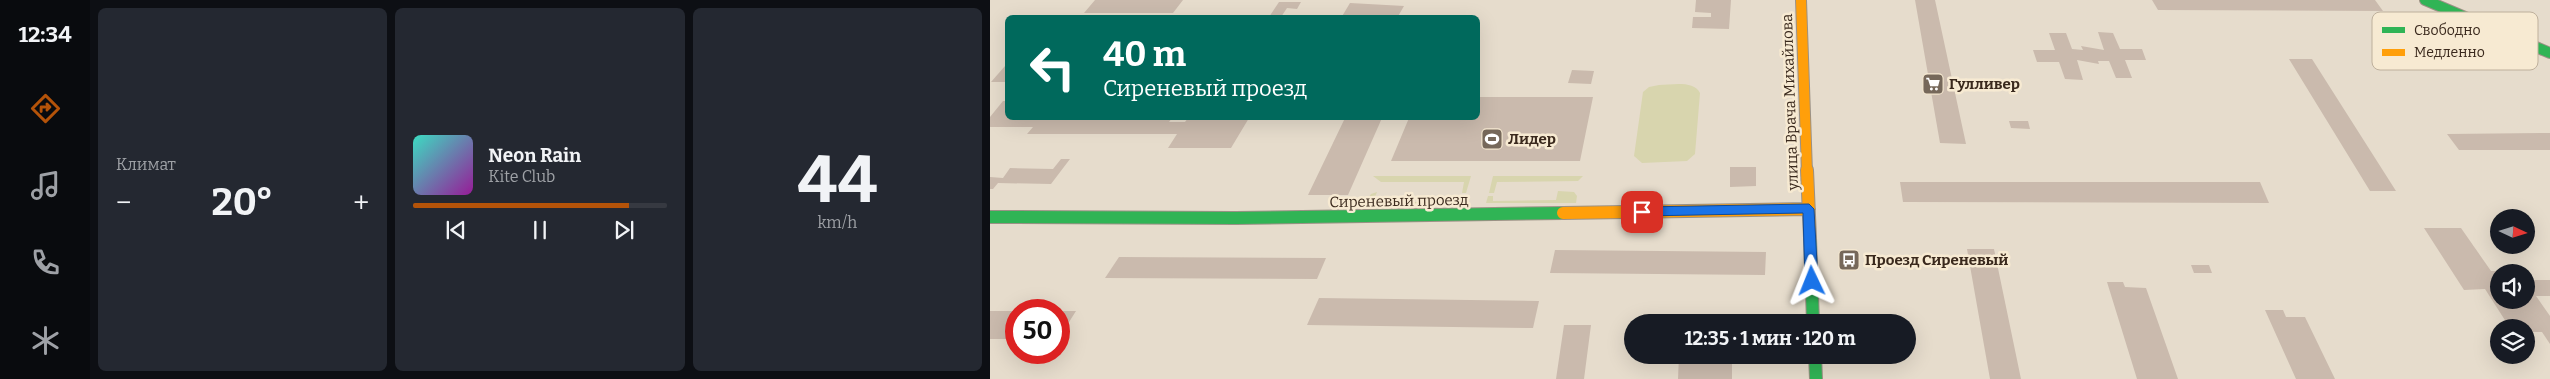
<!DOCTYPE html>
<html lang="ru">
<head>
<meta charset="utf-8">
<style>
  :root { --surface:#171b24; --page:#242831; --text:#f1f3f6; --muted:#9ea1a6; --line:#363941; --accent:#b45309 }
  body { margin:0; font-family:Bitter,serif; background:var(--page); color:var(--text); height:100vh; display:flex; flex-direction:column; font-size:19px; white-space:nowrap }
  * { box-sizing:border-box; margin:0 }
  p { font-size:16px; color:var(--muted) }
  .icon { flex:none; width:28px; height:28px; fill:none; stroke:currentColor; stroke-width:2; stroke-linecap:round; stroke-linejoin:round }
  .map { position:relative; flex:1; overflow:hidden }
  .side { display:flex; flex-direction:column; gap:8px; padding:8px; background:#0d0f14; width:900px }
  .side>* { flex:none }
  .top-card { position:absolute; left:15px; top:15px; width:475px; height:105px; border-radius:8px; box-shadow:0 5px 20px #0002; background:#00695c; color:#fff; overflow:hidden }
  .needle { width:32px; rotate:94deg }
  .buttons { position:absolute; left:1500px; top:209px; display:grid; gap:10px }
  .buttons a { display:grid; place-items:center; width:45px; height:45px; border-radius:50%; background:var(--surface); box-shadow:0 5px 20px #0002; font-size:25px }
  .speed { position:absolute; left:15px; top:299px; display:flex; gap:10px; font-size:25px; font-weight:700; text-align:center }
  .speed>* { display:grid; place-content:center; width:65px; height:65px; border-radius:50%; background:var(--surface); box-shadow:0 5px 20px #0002; line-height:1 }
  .speed .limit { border:8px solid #d22; background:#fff; color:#111 }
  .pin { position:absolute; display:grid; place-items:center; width:42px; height:42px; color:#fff; margin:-21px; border-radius:10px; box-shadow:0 2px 8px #0006 }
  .me { position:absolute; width:55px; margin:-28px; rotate:358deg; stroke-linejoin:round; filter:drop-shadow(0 0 4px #0008) }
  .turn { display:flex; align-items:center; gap:18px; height:105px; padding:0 15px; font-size:22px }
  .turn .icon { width:65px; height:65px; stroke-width:2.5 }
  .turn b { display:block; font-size:35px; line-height:42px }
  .big { font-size:38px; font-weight:700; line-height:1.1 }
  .side .widget { flex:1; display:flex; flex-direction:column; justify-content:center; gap:8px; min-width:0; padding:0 18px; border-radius:8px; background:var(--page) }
  .side .dial { align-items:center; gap:0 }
  .dial b { font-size:65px; line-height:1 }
  .song { display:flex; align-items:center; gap:15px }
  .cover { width:60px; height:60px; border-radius:8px; background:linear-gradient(135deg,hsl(170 70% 55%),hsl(300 70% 35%)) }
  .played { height:5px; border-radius:2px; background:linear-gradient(90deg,var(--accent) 85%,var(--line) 85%) }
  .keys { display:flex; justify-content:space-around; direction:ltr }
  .heat { display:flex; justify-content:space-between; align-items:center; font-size:28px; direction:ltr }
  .side .tiles { flex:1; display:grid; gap:8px; grid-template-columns:repeat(3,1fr) }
  .trip { position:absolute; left:634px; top:314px; width:292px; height:50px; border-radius:25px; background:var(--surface); box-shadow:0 5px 20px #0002; font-weight:700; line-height:50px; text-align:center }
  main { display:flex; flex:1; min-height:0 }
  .tab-bar { display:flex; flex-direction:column; width:90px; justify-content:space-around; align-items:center; background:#090b0e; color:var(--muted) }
  .tab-bar .icon { width:35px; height:35px }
  .tab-bar .current { color:var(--accent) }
  .tab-bar b { font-size:22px; color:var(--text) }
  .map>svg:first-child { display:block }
</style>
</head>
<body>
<main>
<nav class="tab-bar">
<b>12:34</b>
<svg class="icon current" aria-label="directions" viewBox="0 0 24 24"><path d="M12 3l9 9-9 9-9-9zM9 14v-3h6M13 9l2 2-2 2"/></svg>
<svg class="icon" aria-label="music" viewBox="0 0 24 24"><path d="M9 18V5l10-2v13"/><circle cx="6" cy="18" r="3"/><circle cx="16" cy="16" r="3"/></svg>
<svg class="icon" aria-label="phone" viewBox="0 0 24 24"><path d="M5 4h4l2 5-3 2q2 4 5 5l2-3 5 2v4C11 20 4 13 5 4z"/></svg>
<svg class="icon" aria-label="climate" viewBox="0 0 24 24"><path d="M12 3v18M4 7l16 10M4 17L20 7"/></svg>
</nav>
<section class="side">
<div class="tiles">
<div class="widget"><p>Климат</p>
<div class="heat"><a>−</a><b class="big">20°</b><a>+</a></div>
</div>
<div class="widget">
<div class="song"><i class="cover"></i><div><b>Neon Rain</b><p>Kite Club</p></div></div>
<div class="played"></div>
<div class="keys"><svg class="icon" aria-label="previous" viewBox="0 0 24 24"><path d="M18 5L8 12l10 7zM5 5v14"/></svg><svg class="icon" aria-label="pause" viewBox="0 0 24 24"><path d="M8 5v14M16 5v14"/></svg><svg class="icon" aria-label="next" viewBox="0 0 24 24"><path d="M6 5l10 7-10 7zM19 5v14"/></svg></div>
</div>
<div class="widget dial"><b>44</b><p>km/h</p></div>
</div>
</section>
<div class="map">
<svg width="1560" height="379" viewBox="0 0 1560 379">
  <rect width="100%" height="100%" fill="#e6dccc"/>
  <path fill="#d8d5ae" d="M669,85C681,85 704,80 710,93L705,154L697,161L652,163L644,156L653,92L659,87Z
    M383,176H481L476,193H472L474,182H391Z
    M503,176H593L588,181L507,182L504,193H499Z
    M568,191L584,192L587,196L586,203H496L498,196H503V201L566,200Z
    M387,192L383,202H467L469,196H473L471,204H375L381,194Z"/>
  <path fill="#cabaad" d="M105,0H193L183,13H94Z
    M706,0H741L739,29L702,28L703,17H721V13L705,12Z
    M925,0H945L976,144L950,143Z
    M1162,0H1385L1393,11L1168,10Z
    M289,2H311L307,9L297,8L291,17H279Z
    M360,3L414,6L407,18H351Z
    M1108,32L1123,33L1130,49H1152L1156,60H1135L1142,78H1126L1119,61H1108L1109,64L1087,60L1093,80L1075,79L1069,62H1047L1043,50H1065L1059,33H1076L1082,49L1093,50L1091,46L1114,50Z
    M1299,59H1322L1406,191H1380Z
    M15,66H18V82H1Z
    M582,70L604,71L601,84L578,83Z
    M488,97H603L590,161H401L419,118H488Z
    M13,101H18V118H182L179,122H195L198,118H259L241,148H178L187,134H37L43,127H0V117Z
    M355,118H392L358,195H318Z
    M1019,121H1038L1040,129L1021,128Z
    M1560,133V150H1469L1457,134Z
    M71,159H80L61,184L8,183L3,189H0V177L13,178L20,168L63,169Z
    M740,167H766V186L740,187Z
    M910,182H1270L1279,203L913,202Z
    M1434,228H1471L1501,271H1509V300H1536V280H1560V296H1546L1560,316V344L1552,332H1537L1545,342H1536V328H1520L1495,289L1474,290Z
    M977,249H1004L1031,379H1000Z
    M565,250L776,252L775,275L560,273Z
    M129,257L336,258L327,279L115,278Z
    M1201,265H1219L1222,273H1204Z
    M1117,282H1133L1135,287L1156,288L1188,379H1147Z
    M329,298L549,301L543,328L317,325Z
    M1275,310H1293L1296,317H1315L1345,379H1306Z
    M0,311H26V339H0Z
    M69,311H86L69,338Z
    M574,325H601L594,379H566Z
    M689,355H742V379H688Z"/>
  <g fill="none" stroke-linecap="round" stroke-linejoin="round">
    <g stroke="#9b9185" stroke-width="12">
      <path id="fast-far1" d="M1435,0L1560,53"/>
    </g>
    <g stroke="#9b9185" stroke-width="14">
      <path id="fast" d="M0,217L246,218L573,213
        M820,238L823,322
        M825,355L826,379"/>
    </g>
    <g stroke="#9b9185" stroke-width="12">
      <path id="slow-far1" d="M811,0L817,172"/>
    </g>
    <g stroke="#9b9185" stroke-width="14">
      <path id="slow" d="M817,170L820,238
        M573,213L819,209"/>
    </g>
    <use href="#fast-far1" stroke="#30b455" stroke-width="10"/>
    <use href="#fast" stroke="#30b455" stroke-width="12"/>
    <use href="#slow-far1" stroke="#ff9f0a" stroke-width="10"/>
    <use href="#slow" stroke="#ff9f0a" stroke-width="12"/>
  </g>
  <path fill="#1a73e8" stroke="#114b97" d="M819,204L824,209L828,281L822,286L815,281L813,213L652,216L646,212L652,207Z"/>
  <defs>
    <g id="supermarket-square" transform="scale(1.125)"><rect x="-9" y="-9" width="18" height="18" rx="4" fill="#76685a" stroke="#f7ead2"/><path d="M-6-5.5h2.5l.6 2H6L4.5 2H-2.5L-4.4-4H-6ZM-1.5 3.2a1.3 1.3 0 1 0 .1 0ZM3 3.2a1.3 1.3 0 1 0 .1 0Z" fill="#fff"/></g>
    <g id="stadium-square" transform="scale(1.125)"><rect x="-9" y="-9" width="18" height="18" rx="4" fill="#76685a" stroke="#f7ead2"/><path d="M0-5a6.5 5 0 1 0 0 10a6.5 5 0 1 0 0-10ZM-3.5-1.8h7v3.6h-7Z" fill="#fff"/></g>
    <g id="bus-square" transform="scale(1.125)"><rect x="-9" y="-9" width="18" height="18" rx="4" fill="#76685a" stroke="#f7ead2"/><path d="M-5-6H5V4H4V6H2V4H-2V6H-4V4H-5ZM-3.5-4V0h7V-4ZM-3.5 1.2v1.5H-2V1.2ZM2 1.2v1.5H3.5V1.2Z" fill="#fff"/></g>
  </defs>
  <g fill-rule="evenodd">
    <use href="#supermarket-square" x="943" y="84"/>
    <use href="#stadium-square" x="502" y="139"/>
    <use href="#bus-square" x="859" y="260"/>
  </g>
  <g text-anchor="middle" stroke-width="5" stroke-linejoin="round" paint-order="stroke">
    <g font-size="15" font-weight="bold" fill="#3a291d" stroke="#f7ead2" text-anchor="start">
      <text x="959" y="89">Гулливер</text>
      <text x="518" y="144">Лидер</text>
      <text x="875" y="265">Проезд Сиреневый</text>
    </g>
    <g font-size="15" fill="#3a291d" stroke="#f7ead2">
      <text transform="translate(800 102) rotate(-92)" y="5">улица Врача Михайлова</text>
      <text transform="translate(409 201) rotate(-1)" y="5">Сиреневый проезд</text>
    </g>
  </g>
  <rect x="1382" y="12" width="166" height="58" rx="8" fill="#f7ead2" stroke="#beb09c" stroke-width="1"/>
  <rect x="1392" y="27" width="23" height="6" fill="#30b455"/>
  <rect x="1392" y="49" width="23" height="7" fill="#ff9f0a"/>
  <g font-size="14" fill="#3a291d">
    <text x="1424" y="35">Свободно</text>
    <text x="1424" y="57">Медленно</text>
  </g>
</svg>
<div class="buttons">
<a><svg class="needle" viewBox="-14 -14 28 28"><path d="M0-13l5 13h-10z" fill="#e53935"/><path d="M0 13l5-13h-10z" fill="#9ea1a6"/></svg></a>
<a><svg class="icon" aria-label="sound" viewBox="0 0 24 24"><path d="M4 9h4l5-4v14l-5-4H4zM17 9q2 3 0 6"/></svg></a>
<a><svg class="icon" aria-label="layers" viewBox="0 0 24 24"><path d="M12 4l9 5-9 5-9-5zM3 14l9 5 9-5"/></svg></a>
</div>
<div class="speed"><div class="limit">50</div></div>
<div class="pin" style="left:652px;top:212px;background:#d93025"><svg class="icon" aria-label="arrive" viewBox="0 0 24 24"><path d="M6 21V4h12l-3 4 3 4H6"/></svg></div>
<svg class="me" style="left:822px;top:281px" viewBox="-20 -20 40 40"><path d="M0-17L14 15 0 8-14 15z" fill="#1a73e8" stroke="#fff" stroke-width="4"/></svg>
<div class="trip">12:35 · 1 мин · 120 m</div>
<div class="top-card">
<div class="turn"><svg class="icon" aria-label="left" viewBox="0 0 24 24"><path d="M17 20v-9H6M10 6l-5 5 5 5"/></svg><div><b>40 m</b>Сиреневый проезд</div></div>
</div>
</div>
</main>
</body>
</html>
